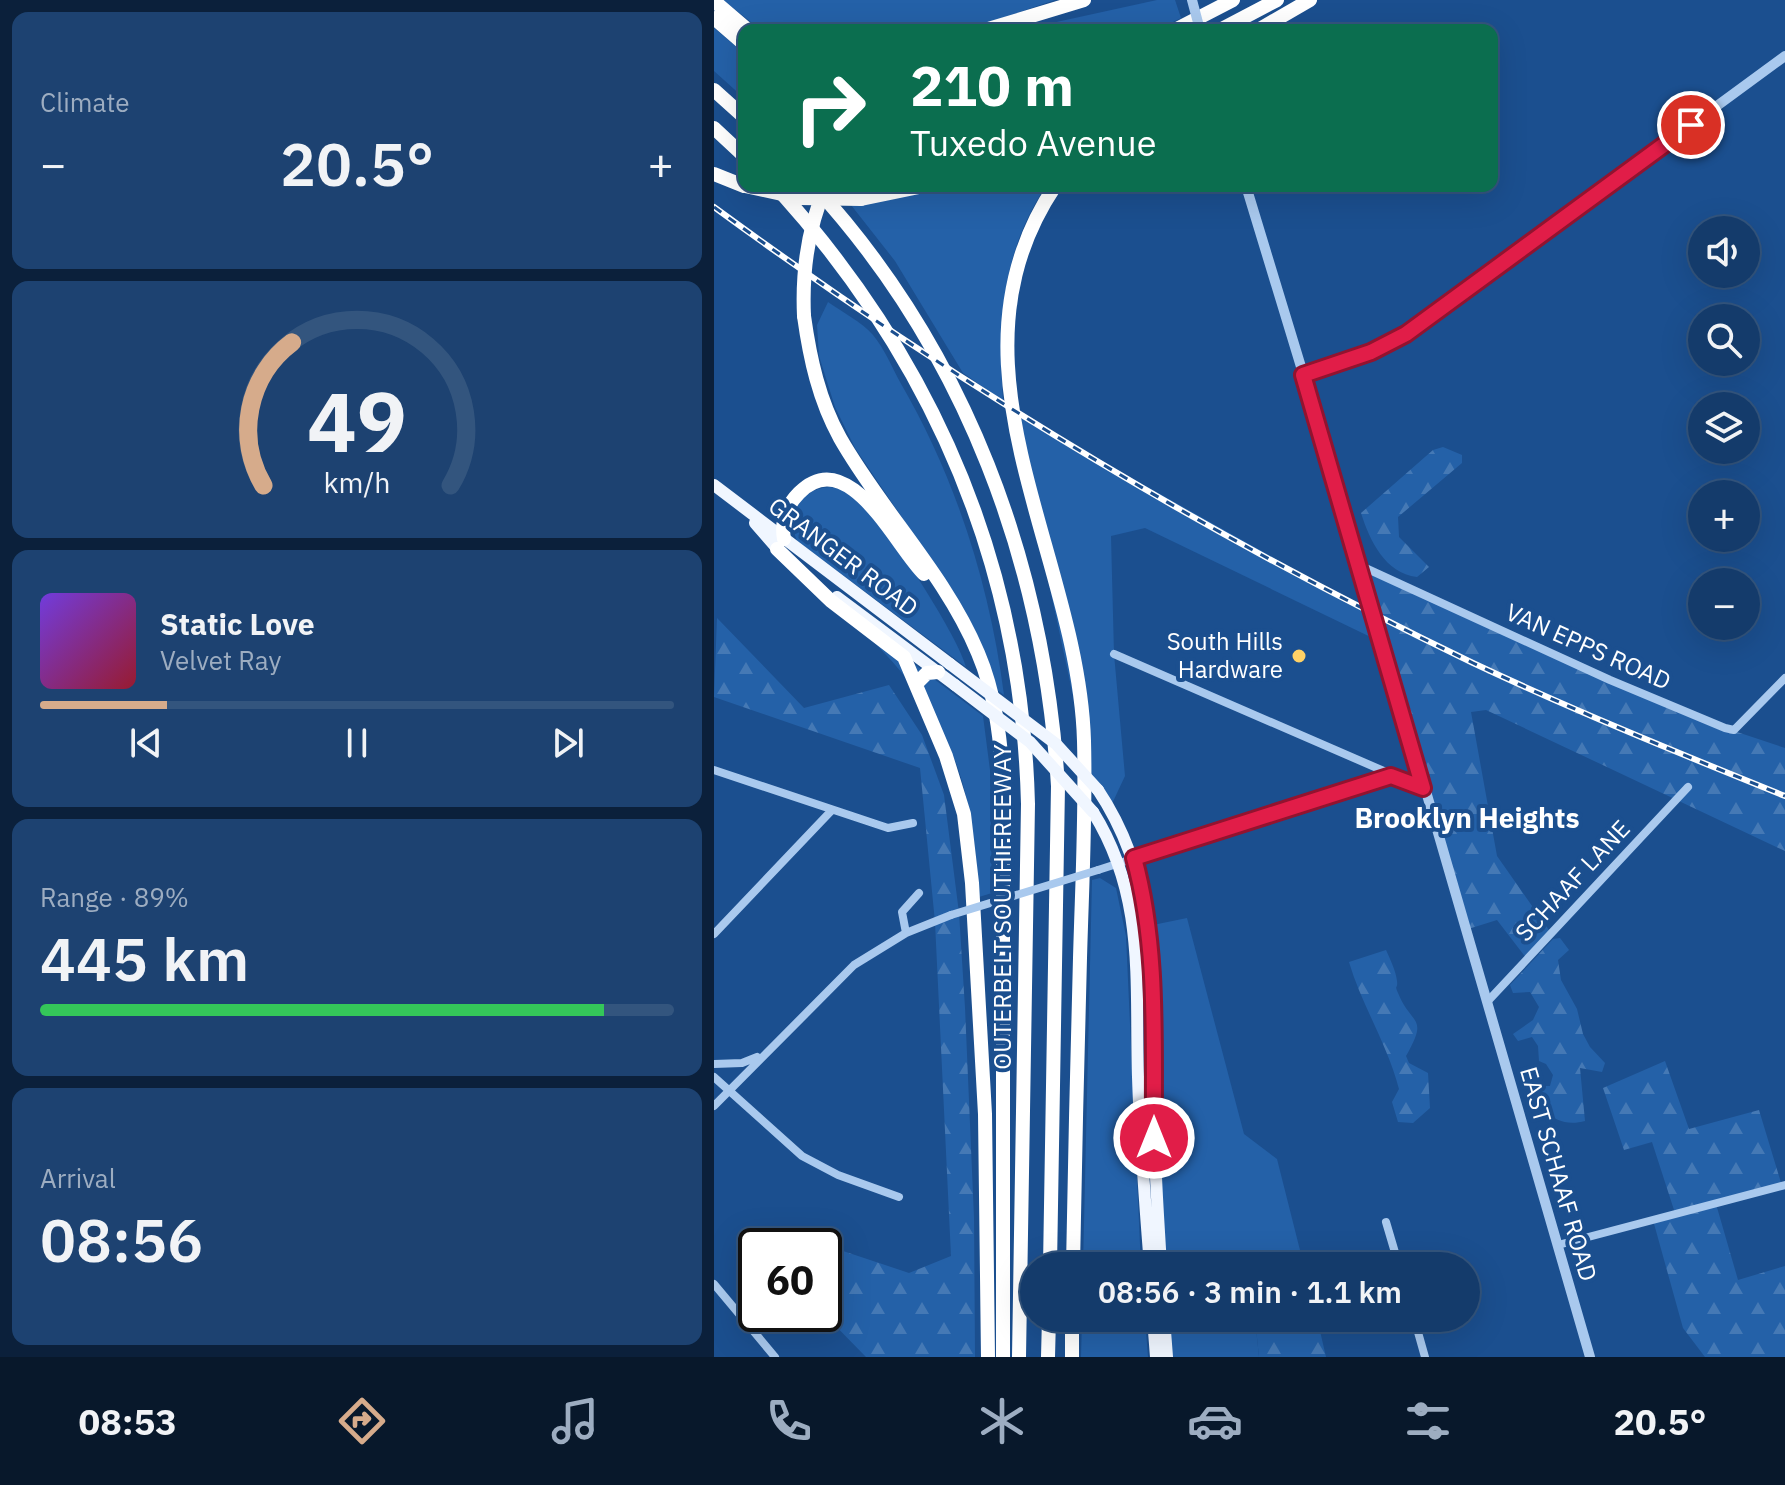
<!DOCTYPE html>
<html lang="en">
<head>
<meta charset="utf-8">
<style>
  :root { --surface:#143b6b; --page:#1d4271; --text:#f1f3f6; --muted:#9dadc1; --line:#33557e; --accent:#d6ab8b }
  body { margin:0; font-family:"IBM Plex Sans",sans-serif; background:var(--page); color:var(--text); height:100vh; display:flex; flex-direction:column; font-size:30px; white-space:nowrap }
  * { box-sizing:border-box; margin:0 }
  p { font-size:26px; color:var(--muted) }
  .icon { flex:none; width:44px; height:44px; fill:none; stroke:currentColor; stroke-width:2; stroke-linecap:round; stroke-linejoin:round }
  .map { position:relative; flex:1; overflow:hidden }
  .sheet { display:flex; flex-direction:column; gap:12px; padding:12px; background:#0b203b; width:714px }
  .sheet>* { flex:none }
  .top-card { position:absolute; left:24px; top:24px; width:760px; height:168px; border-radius:16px; box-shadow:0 8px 32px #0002,0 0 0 2px var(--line); background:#0b6e4f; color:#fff; overflow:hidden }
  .buttons { position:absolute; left:974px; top:216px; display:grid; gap:16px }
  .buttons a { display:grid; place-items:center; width:72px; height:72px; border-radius:50%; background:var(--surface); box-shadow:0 8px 32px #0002,0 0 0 2px var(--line); font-size:40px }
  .speed { position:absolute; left:24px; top:1228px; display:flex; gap:16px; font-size:40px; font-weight:700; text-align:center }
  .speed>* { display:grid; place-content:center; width:104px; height:104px; border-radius:50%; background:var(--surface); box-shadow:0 8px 32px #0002,0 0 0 2px var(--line); line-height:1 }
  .speed .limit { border:4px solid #111; border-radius:12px; background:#fff; color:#111 }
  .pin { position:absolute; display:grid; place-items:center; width:68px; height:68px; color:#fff; margin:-34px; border:4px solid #fff; border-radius:50%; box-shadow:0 2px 8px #0007 }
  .me { position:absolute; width:88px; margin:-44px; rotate:0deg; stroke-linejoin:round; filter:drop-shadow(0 0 6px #0008) }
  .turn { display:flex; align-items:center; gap:28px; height:168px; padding:0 40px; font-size:36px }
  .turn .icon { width:104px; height:104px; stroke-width:2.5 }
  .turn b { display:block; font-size:56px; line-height:68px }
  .big { font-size:60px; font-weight:600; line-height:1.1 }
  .sheet .widget { flex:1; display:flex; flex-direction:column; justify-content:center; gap:12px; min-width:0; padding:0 28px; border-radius:16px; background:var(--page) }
  .sheet .dial { align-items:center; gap:0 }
  .dial svg { height:208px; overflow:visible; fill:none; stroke:var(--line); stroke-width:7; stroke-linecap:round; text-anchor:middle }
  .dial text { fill:var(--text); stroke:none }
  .song { display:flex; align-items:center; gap:24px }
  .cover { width:96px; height:96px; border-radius:12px; background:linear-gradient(135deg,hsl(260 70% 55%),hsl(350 70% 35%)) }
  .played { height:8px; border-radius:4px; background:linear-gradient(90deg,var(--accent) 20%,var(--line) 20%) }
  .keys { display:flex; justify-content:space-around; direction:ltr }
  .heat { display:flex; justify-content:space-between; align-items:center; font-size:44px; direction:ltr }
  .charge { height:12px; border-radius:6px; background:linear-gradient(90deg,#34c759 89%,var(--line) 0) }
  .trip { position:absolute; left:306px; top:1252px; width:460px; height:80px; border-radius:40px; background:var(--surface); box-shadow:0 8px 32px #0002,0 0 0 2px var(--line); font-weight:600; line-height:80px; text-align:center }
  .dock { display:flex; height:128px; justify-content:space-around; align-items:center; background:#08182b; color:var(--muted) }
  .dock .icon { width:56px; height:56px }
  .dock .active { color:var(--accent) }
  .dock b { font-size:36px; color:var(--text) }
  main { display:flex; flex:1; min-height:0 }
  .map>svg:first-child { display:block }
</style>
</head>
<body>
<main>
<section class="sheet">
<div class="widget"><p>Climate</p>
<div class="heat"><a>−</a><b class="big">20.5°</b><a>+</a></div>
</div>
<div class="widget dial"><svg viewBox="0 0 100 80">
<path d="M14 69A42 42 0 1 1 86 69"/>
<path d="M14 69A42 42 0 0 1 25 14" stroke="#d6ab8b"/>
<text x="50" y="56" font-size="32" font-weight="700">49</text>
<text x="50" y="72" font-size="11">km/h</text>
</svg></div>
<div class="widget">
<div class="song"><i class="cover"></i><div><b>Static Love</b><p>Velvet Ray</p></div></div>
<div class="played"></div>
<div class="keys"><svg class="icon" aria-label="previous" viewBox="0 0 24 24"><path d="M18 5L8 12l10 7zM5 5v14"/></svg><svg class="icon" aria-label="pause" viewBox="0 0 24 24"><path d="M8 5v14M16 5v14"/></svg><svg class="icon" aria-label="next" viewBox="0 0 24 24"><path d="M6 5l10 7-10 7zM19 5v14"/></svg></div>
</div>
<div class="widget"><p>Range · 89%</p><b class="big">445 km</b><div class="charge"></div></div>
<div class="widget"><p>Arrival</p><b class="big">08:56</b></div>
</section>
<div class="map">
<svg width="1071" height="1357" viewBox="0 0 1071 1357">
  <defs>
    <pattern id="forest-firs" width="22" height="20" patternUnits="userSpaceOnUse" patternTransform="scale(2)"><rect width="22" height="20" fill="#2461a8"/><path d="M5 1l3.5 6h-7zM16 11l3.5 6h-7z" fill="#4579b5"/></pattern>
  </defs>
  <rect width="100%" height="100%" fill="#1b4f8f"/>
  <path fill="#2461a8" d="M9,0H341L252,30H47Z
    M443,0H461L467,18L443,30H306Z
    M0,28L30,53V98L0,71Z
    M225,186H332C287,254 284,322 289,401L249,373L181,261L137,205L204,194Z
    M114,302C128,312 148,322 159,335C170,348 178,367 186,382C242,478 276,586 290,695L280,688L239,593L141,448L121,407L105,356L103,325Z
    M298,411L653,610L662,616L669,643L431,528L397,536L400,654L411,776L396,808L377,780Z
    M116,487C126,489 136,492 144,499C169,520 244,635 252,667L83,541C72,514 85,489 116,487Z
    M146,623L269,716L276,770L278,893L265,897C258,771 234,714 144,626Z
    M386,878L402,888L412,936L427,1266H369L378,880Z
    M473,918L530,1134L563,1159L590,1266H447L434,926Z
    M368,1318H431L434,1357H367Z
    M450,1318H541L545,1357H453Z"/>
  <path fill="url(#forest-firs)" d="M729,447L748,455V463L684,517L685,537L715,567L703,577C671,573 656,541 647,513L719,450Z
    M647,566L1011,728L1071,748V851L772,710L757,712L783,856L837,933L813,959L783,920L751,930Z
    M3,618L90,708L175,685L208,735L230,795L245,913L251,1008L260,1218L261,1357H152L110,1314V1246H54L69,1231L195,1273L237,1256L221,922L206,768L0,697Z
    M846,938L855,950L844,960L847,980L863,1009L869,1034L876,1047L891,1063L888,1072L866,1068L871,1121C842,1129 826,1109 814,1086H836L839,1075L832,1064L825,1061L824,1046L818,1037L804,1041L799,1034L819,1020L825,1007L816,992L799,993L796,985L839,939Z
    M672,950C676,959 682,971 683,981C684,990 680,984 684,993C698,1027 715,1015 692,1056L695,1063L714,1073L716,1108L699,1123L684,1122L678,1102L685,1089C673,1043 648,1006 635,962Z
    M951,1061L975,1129L1045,1110L1068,1186L1002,1204L1024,1280L1071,1266V1357H991L969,1328L939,1220L961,1213L938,1142L910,1150L889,1088Z
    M541,1318H603L612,1357H545Z"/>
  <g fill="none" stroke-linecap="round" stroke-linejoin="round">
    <path stroke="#a9c9ee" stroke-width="8" d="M647,566L896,680L1011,728L1020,730L1071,678
      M400,654L709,788
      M0,770L174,828L199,823
      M384,870L676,776
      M192,933L188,912L205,893
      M0,934L118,810
      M773,1002L974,787
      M0,1064L28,1063L43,1057
      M0,1077L88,1156L124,1175L185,1197
      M0,1106L140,965L192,933L237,915
      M672,1222L685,1266
      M844,1245L1071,1185
      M0,1284L61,1357
      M700,1318L711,1357"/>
    <path stroke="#a9c9ee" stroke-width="10" d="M532,186L657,597
      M589,375L657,352L692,334L1071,56
      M669,643L876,1357"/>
    <path stroke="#f0f6ff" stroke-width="12" d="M0,485L236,664
      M41,523L68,554
      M123,597L241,685
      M384,790C449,887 439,996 440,1108C440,1161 444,1213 447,1266
      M379,812C432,897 421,982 424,1077C426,1140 431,1203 436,1266
      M439,1318L442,1357
      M450,1318L453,1357"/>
    <path stroke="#fff" stroke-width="14" d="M0,1L34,30
      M0,18L30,44
      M271,30L370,0
      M461,30L519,0
      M506,30L563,0
      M544,30L596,0
      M0,90L30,117
      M0,128L30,156
      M0,174L30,186
      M100,186C252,352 330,563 344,786L336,1266
      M341,186C221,365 365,554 370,741C372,814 368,886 366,958C363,1061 361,1163 359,1266
      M64,189C222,364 308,568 314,804L305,1357
      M147,199L210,186
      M90,316C96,359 105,400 126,438C168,512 231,574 264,653C281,693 286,735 289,778V1357
      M70,539C67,521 72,506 85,493C135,443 182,547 210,574
      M63,549L117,601L190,657L232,756L250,814L258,883L271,1114L274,1357
      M203,683L213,673L224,672
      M334,1357L335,1318
      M358,1357V1318"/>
    <g stroke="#fff" stroke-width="6">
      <path id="rail" d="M0,207C239,382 492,535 759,663C861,711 967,754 1071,796"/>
    </g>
    <use href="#rail" stroke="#1b4f8f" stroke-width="3" stroke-dasharray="9" stroke-linecap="butt"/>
    <path stroke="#a9c9ee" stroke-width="8" d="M237,915L384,870"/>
    <path stroke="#a9c9ee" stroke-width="10" d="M478,0L486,30
      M657,597L669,643"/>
    <path stroke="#f0f6ff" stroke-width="12" d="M236,664L342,744L384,790
      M241,685L316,742L379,812"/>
    <path stroke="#fff" stroke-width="14" d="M31,186L86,198L147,199
      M90,316C88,272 94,227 112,186"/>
  </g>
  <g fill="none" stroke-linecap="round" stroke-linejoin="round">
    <g stroke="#92132f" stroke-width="20">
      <path id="route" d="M440,1138C439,1045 445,949 420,858L677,776L709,788L589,375L657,352L692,334L977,125"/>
    </g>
    <use href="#route" stroke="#e11d48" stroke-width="14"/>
  </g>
  <circle fill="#ffd166" stroke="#1b4f8f" stroke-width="3" cx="585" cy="656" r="8"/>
  <g text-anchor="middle" stroke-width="8" stroke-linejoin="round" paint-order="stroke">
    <g font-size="24" fill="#fff" stroke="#1b4f8f">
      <text transform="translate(129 557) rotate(37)" y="8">GRANGER ROAD</text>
      <text transform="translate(874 647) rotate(24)" y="8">VAN EPPS ROAD</text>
      <text transform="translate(859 881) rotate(-47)" y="8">SCHAAF LANE</text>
      <text transform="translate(289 907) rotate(-90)" y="8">OUTERBELT SOUTH FREEWAY</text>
      <text transform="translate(844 1174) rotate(74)" y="8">EAST SCHAAF ROAD</text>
    </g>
    <g font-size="24" fill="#fff" stroke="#1b4f8f" text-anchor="end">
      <text x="569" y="650">South Hills<tspan x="569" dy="28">Hardware</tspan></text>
    </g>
    <g font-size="28" font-weight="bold" fill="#fff" stroke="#1b4f8f">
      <text x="753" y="828">Brooklyn Heights</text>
    </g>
  </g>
</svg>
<div class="buttons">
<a><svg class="icon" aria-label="sound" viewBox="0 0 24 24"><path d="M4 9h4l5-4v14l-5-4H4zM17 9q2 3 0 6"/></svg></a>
<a><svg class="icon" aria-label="search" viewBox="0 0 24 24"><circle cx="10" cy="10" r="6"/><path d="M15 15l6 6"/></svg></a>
<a><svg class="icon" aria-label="layers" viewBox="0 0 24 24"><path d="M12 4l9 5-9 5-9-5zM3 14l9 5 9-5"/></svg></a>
<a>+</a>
<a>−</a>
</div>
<div class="speed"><div class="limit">60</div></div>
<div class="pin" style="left:977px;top:125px;background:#d93025"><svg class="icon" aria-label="arrive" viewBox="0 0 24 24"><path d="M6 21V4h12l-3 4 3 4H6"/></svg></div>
<svg class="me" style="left:440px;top:1138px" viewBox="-20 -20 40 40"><circle r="17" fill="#e11d48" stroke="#fff" stroke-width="3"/><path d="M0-11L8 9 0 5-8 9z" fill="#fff"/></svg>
<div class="trip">08:56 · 3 min · 1.1 km</div>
<div class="top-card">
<div class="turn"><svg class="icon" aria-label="right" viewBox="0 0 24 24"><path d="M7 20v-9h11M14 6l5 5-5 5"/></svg><div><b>210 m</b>Tuxedo Avenue</div></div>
</div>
</div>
</main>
<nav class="dock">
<b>08:53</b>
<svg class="icon active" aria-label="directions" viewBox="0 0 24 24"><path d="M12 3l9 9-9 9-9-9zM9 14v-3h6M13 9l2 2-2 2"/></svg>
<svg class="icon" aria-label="music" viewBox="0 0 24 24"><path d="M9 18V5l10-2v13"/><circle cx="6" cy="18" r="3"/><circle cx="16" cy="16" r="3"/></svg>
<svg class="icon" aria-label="phone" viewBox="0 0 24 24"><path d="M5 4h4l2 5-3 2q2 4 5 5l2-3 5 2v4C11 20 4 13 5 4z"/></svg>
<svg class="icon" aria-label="climate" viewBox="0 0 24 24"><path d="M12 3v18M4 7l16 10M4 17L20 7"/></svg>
<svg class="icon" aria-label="car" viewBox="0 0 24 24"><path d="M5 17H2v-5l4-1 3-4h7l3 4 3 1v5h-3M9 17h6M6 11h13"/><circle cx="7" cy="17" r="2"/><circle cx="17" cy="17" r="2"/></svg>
<svg class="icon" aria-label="filters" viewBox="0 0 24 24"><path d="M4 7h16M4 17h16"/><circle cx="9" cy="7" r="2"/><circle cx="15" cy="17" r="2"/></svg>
<b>20.5°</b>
</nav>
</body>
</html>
